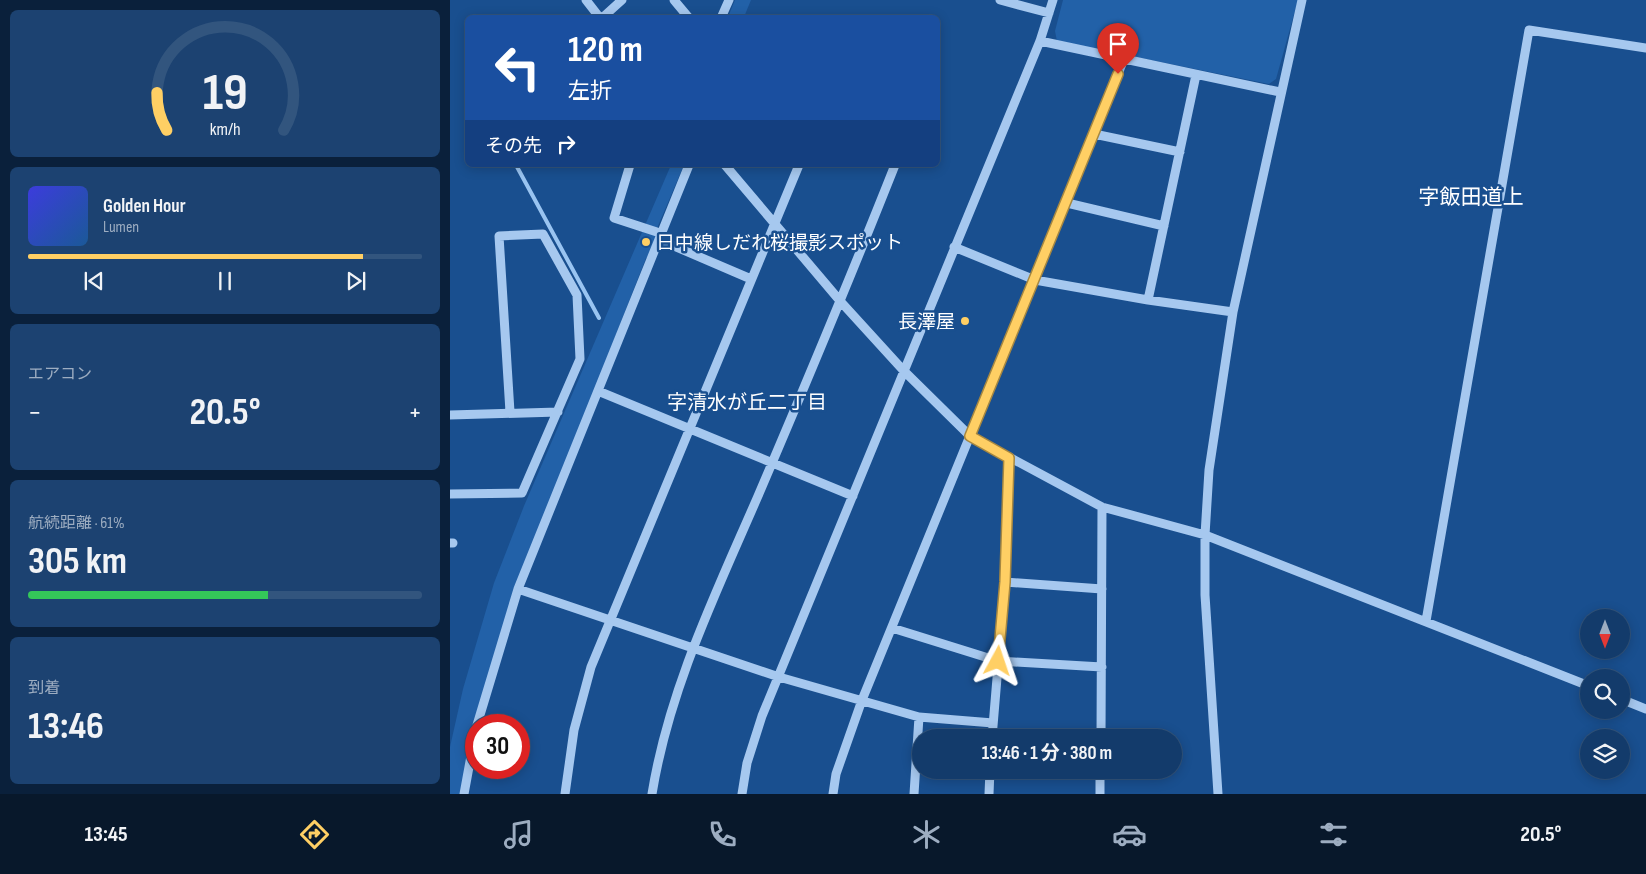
<!DOCTYPE html>
<html lang="ja">
<head>
<meta charset="utf-8">
<style>
  :root { --surface:#133b6b; --page:#1c4271; --text:#f1f3f6; --muted:#9dadc1; --line:#32557e; --accent:#ffcf64 }
  body { margin:0; font-family:"Sofia Sans Condensed","Noto Sans JP",sans-serif; background:var(--page); color:var(--text); height:100vh; display:flex; flex-direction:column; font-size:19px; white-space:nowrap }
  * { box-sizing:border-box; margin:0 }
  p { font-size:16px; color:var(--muted) }
  .icon { flex:none; width:28px; height:28px; fill:none; stroke:currentColor; stroke-width:2; stroke-linecap:round; stroke-linejoin:round }
  .map { position:relative; flex:1; overflow:hidden }
  .details { display:flex; flex-direction:column; gap:10px; padding:10px; background:#0a203b; width:450px }
  .details>* { flex:none }
  .top-card { position:absolute; left:15px; top:15px; width:475px; height:152px; border-radius:8px; box-shadow:0 2px 12px #0003,0 0 0 1px var(--line); background:#1a4fa0; color:#fff; overflow:hidden }
  .needle { width:32px; rotate:180deg }
  .controls { position:absolute; left:1130px; top:609px; display:grid; gap:10px }
  .controls a { display:grid; place-items:center; width:50px; height:50px; border-radius:50%; background:var(--surface); box-shadow:0 2px 12px #0003,0 0 0 1px var(--line); font-size:25px }
  .speed { position:absolute; left:15px; top:714px; display:flex; gap:10px; font-size:25px; font-weight:700; text-align:center }
  .speed>* { display:grid; place-content:center; width:65px; height:65px; border-radius:50%; background:var(--surface); box-shadow:0 2px 12px #0003,0 0 0 1px var(--line); line-height:1 }
  .speed .limit { border:8px solid #d22; background:#fff; color:#111 }
  .pin { position:absolute; display:grid; place-items:center; width:42px; height:42px; color:#fff; margin:-51px -21px; border-radius:50% 50% 50% 0; rotate:-45deg; box-shadow:0 0 5px #0007 }
  .pin .icon { rotate:45deg }
  .me { position:absolute; width:55px; margin:-28px; rotate:5deg; stroke-linejoin:round; filter:drop-shadow(0 0 4px #0008) }
  .turn { display:flex; align-items:center; gap:18px; height:105px; padding:0 20px; font-size:22px }
  .turn .icon { width:65px; height:65px; stroke-width:2.5 }
  .turn b { display:block; font-size:35px; line-height:42px }
  .then { display:flex; align-items:center; height:48px; padding:0 20px; background:#0003; gap:10px; font-size:19px }
  .big { font-size:38px; font-weight:700; line-height:1.1 }
  .details .tile { flex:1; display:flex; flex-direction:column; justify-content:center; gap:8px; min-width:0; padding:0 18px; border-radius:8px; background:var(--page) }
  .details .dial { align-items:center; gap:0 }
  .dial svg { height:130px; overflow:visible; fill:none; stroke:var(--line); stroke-width:7; stroke-linecap:round; text-anchor:middle }
  .dial text { fill:var(--text); stroke:none }
  .song { display:flex; align-items:center; gap:15px }
  .cover { width:60px; height:60px; border-radius:8px; background:linear-gradient(135deg,hsl(240 70% 55%),hsl(210 70% 35%)) }
  .played { height:5px; border-radius:2px; background:linear-gradient(90deg,var(--accent) 85%,var(--line) 85%) }
  .keys { display:flex; justify-content:space-around; direction:ltr }
  .heat { display:flex; justify-content:space-between; align-items:center; font-size:28px; direction:ltr }
  .charge { height:8px; border-radius:4px; background:linear-gradient(90deg,#34c759 61%,var(--line) 0) }
  .trip { position:absolute; left:462px; top:729px; width:270px; height:50px; border-radius:25px; background:var(--surface); box-shadow:0 2px 12px #0003,0 0 0 1px var(--line); font-weight:700; line-height:50px; text-align:center }
  .tab-bar { display:flex; height:80px; justify-content:space-around; align-items:center; background:#08182b; color:var(--muted) }
  .tab-bar .icon { width:35px; height:35px }
  .tab-bar .on { color:var(--accent) }
  .tab-bar b { font-size:22px; color:var(--text) }
  main { display:flex; flex:1; min-height:0 }
  .map>svg:first-child { display:block }
</style>
</head>
<body>
<main>
<section class="details">
<div class="tile dial"><svg viewBox="0 0 100 80">
<path d="M14 69A42 42 0 1 1 86 69"/>
<path d="M14 69A42 42 0 0 1 8 46" stroke="#ffcf64"/>
<text x="50" y="56" font-size="32" font-weight="700">19</text>
<text x="50" y="72" font-size="11">km/h</text>
</svg></div>
<div class="tile">
<div class="song"><i class="cover"></i><div><b>Golden Hour</b><p>Lumen</p></div></div>
<div class="played"></div>
<div class="keys"><svg class="icon" aria-label="previous" viewBox="0 0 24 24"><path d="M18 5L8 12l10 7zM5 5v14"/></svg><svg class="icon" aria-label="pause" viewBox="0 0 24 24"><path d="M8 5v14M16 5v14"/></svg><svg class="icon" aria-label="next" viewBox="0 0 24 24"><path d="M6 5l10 7-10 7zM19 5v14"/></svg></div>
</div>
<div class="tile"><p>エアコン</p>
<div class="heat"><a>−</a><b class="big">20.5°</b><a>+</a></div>
</div>
<div class="tile"><p>航続距離 · 61%</p><b class="big">305 km</b><div class="charge"></div></div>
<div class="tile"><p>到着</p><b class="big">13:46</b></div>
</section>
<div class="map">
<svg width="1196" height="794" viewBox="0 0 1196 794">
  <rect width="100%" height="100%" fill="#194f8f"/>
  <path fill="#2261a8" d="M285,0H301L294,17H278Z
    M613,0H848L826,79L819,84L607,41L605,31Z
    M221,165H234L205,233L208,235L199,258H196L64,595L12,794H0V747L13,689L44,583L74,506Z"/>
  <g fill="none" stroke-linecap="round" stroke-linejoin="round">
    <path stroke="#99c4f1" stroke-width="4" d="M66,165L149,318"/>
    <path stroke="#a6c8ef" stroke-width="9" d="M136,0L150,18
      M224,0L239,18
      M550,0L599,13
      M152,18L172,0
      M271,18L279,0
      M590,41L830,92
      M644,134L730,152
      M180,165L164,218L213,234
      M275,165L391,302L453,370L520,436L652,507L755,535L1139,686
      M617,203L714,226
      M210,240L301,279
      M504,247L585,280L698,300L783,312
      M698,300L746,75
      M148,391L403,496
      M0,415L108,412
      M0,494L72,493L130,359L127,295L93,234L49,236L60,412
      M0,543H3
      M555,582L652,589
      M68,589L329,677L469,717L464,794
      M976,621L1079,30L1196,48
      M442,628L548,661L652,667
      M1171,699L1196,709
      M469,717L543,723
      M27,725L68,589L239,165
      M542,738L555,582L559,458
      M651,738L652,507
      M14,794L26,729
      M115,794L124,730L141,667L349,165
      M202,794C219,689 266,593 308,496C355,386 401,276 445,165
      M292,794L297,763L312,716L590,41L603,0
      M383,794L386,774L412,700L674,59
      M539,794L540,770
      M650,794V770
      M768,794L755,595V535L759,470L783,312L852,0"/>
  </g>
  <g fill="none" stroke-linecap="round" stroke-linejoin="round">
    <g stroke="#a68741" stroke-width="12">
      <path id="route" d="M548,661L555,582L559,458L520,436L668,74"/>
    </g>
    <use href="#route" stroke="#ffcf64" stroke-width="9"/>
  </g>
  <g fill="#ffcf64" stroke="#194f8f" stroke-width="2">
    <circle cx="196" cy="242" r="5"/>
    <circle cx="515" cy="321" r="5"/>
  </g>
  <g text-anchor="middle" stroke-width="5" stroke-linejoin="round" paint-order="stroke">
    <g font-size="19" fill="#fff" stroke="#194f8f" text-anchor="start">
      <text x="206" y="249">日中線しだれ桜撮影スポット</text>
      <text x="505" y="328" text-anchor="end">長澤屋</text>
    </g>
    <g font-size="20" fill="#fff" stroke="#194f8f">
      <text x="297" y="409">字清水が丘二丁目</text>
    </g>
    <g font-size="21" fill="#fff" stroke="#194f8f">
      <text x="1021" y="204">字飯田道上</text>
    </g>
  </g>
</svg>
<div class="controls">
<a><svg class="needle" viewBox="-14 -14 28 28"><path d="M0-13l5 13h-10z" fill="#e53935"/><path d="M0 13l5-13h-10z" fill="#9dadc1"/></svg></a>
<a><svg class="icon" aria-label="search" viewBox="0 0 24 24"><circle cx="10" cy="10" r="6"/><path d="M15 15l6 6"/></svg></a>
<a><svg class="icon" aria-label="layers" viewBox="0 0 24 24"><path d="M12 4l9 5-9 5-9-5zM3 14l9 5 9-5"/></svg></a>
</div>
<div class="speed"><div class="limit">30</div></div>
<div class="pin" style="left:668px;top:74px;background:#d93025"><svg class="icon" aria-label="arrive" viewBox="0 0 24 24"><path d="M6 21V4h12l-3 4 3 4H6"/></svg></div>
<svg class="me" style="left:548px;top:661px" viewBox="-20 -20 40 40"><path d="M0-17L14 15 0 8-14 15z" fill="#ffcf64" stroke="#fff" stroke-width="4"/></svg>
<div class="trip">13:46 · 1 分 · 380 m</div>
<div class="top-card">
<div class="turn"><svg class="icon" aria-label="left" viewBox="0 0 24 24"><path d="M17 20v-9H6M10 6l-5 5 5 5"/></svg><div><b>120 m</b>左折</div></div>
<div class="then">その先<svg class="icon" aria-label="right" viewBox="0 0 24 24"><path d="M7 20v-9h11M14 6l5 5-5 5"/></svg></div>
</div>
</div>
</main>
<nav class="tab-bar">
<b>13:45</b>
<svg class="icon on" aria-label="directions" viewBox="0 0 24 24"><path d="M12 3l9 9-9 9-9-9zM9 14v-3h6M13 9l2 2-2 2"/></svg>
<svg class="icon" aria-label="music" viewBox="0 0 24 24"><path d="M9 18V5l10-2v13"/><circle cx="6" cy="18" r="3"/><circle cx="16" cy="16" r="3"/></svg>
<svg class="icon" aria-label="phone" viewBox="0 0 24 24"><path d="M5 4h4l2 5-3 2q2 4 5 5l2-3 5 2v4C11 20 4 13 5 4z"/></svg>
<svg class="icon" aria-label="climate" viewBox="0 0 24 24"><path d="M12 3v18M4 7l16 10M4 17L20 7"/></svg>
<svg class="icon" aria-label="car" viewBox="0 0 24 24"><path d="M5 17H2v-5l4-1 3-4h7l3 4 3 1v5h-3M9 17h6M6 11h13"/><circle cx="7" cy="17" r="2"/><circle cx="17" cy="17" r="2"/></svg>
<svg class="icon" aria-label="filters" viewBox="0 0 24 24"><path d="M4 7h16M4 17h16"/><circle cx="9" cy="7" r="2"/><circle cx="15" cy="17" r="2"/></svg>
<b>20.5°</b>
</nav>
</body>
</html>
